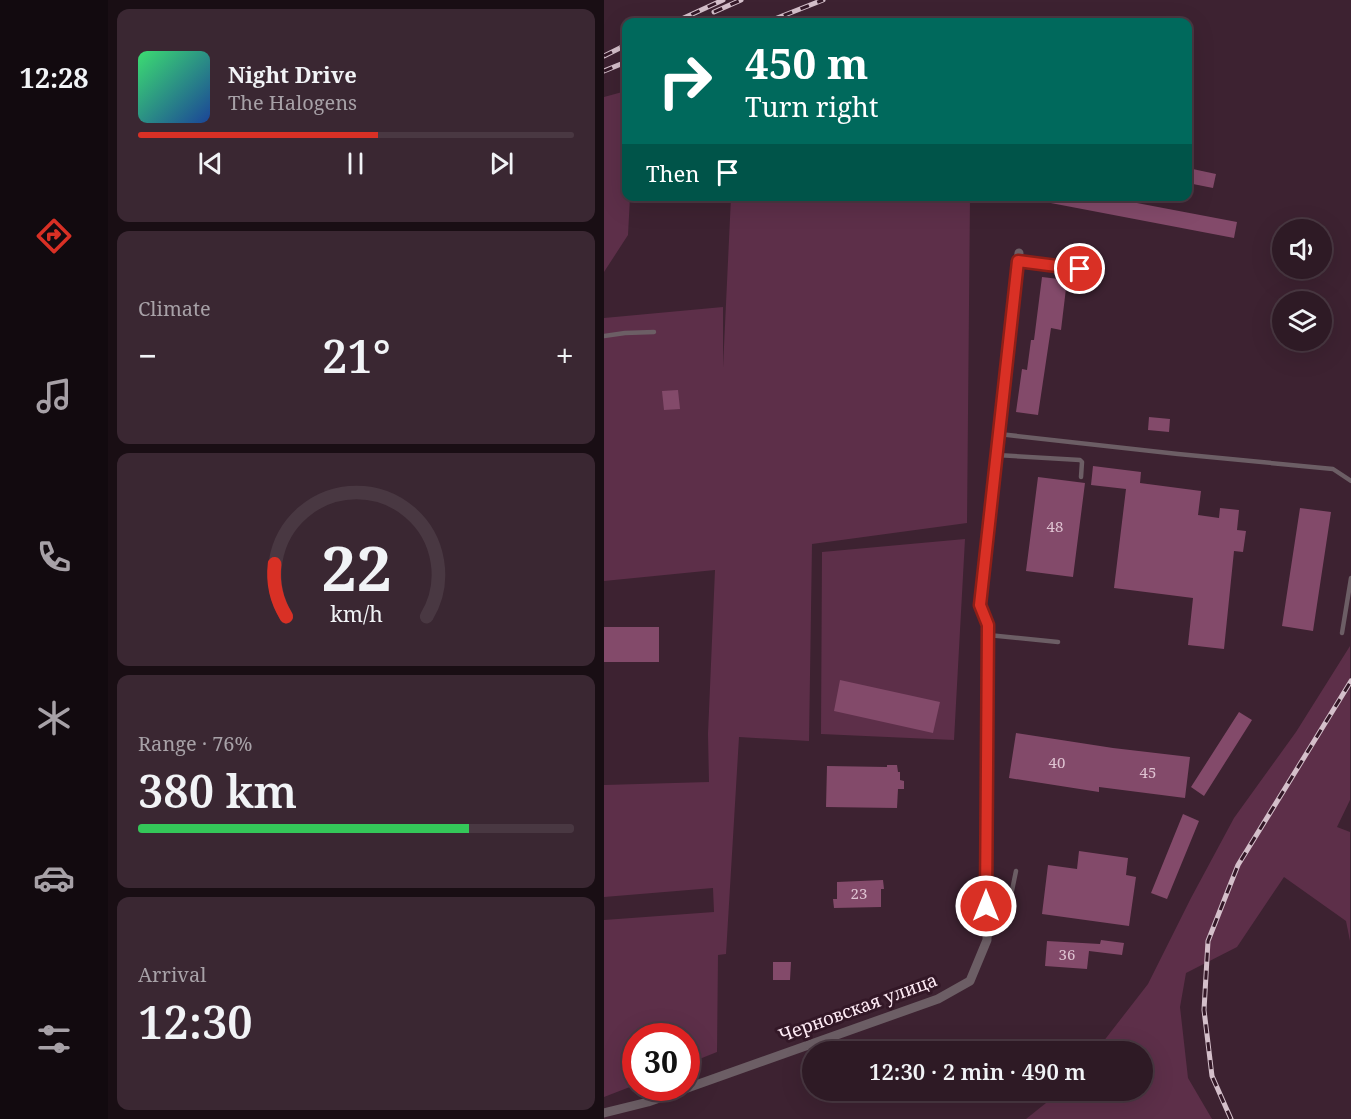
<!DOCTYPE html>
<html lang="en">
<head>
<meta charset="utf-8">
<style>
  :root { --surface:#2e1a25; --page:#3a2732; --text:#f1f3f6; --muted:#a7a1a7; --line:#493842; --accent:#d93025 }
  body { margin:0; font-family:"Noto Serif",serif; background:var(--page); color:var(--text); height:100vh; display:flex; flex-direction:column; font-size:22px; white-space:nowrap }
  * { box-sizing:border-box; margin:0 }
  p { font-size:20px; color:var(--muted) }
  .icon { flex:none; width:33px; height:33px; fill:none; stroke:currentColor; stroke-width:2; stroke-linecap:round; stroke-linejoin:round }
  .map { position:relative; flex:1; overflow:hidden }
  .side { display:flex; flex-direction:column; gap:9px; padding:9px; background:#190e14; width:496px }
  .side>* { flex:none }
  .top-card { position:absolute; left:18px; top:18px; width:570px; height:183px; border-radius:12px; box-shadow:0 6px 24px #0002,0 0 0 2px var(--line); background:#00695c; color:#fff; overflow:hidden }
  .controls { position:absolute; left:668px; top:219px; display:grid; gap:12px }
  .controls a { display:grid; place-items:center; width:60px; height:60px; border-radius:50%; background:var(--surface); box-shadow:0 6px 24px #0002,0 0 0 2px var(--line); font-size:30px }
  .speed { position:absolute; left:18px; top:1023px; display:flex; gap:12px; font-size:30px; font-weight:700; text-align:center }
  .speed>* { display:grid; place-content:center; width:78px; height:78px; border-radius:50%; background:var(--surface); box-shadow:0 6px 24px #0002,0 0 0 2px var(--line); line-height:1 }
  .speed .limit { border:9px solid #d22; background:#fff; color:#111 }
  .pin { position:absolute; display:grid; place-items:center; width:51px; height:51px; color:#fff; margin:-26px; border:3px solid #fff; border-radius:50%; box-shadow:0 2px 6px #0007 }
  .me { position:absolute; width:66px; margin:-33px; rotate:0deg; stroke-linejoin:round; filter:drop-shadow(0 0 4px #0008) }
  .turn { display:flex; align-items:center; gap:21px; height:126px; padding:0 24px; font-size:27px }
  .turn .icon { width:78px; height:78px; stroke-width:2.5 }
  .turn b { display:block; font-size:42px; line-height:51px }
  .then { display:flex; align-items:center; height:57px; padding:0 24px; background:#0003; gap:12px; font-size:22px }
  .big { font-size:45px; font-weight:600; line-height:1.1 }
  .side .card { flex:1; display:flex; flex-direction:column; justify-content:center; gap:9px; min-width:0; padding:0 21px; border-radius:12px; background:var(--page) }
  .side .dial { align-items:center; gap:0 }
  .dial svg { height:156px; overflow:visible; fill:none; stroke:var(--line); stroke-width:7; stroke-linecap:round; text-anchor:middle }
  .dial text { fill:var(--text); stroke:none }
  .song { display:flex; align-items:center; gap:18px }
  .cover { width:72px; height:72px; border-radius:9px; background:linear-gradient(135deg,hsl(140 70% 55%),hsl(220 70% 35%)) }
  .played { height:6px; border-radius:3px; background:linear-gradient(90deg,var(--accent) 55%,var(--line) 55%) }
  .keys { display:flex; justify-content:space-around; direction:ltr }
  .heat { display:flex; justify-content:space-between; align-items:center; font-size:33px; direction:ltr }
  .charge { height:9px; border-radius:4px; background:linear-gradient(90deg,#34c759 76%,var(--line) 0) }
  .trip { position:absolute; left:198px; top:1041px; width:351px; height:60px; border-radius:30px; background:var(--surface); box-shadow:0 6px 24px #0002,0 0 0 2px var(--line); font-weight:600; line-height:60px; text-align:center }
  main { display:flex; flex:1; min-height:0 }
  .tabs { display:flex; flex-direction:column; width:108px; justify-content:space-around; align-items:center; background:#120a0f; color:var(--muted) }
  .tabs .icon { width:42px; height:42px }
  .tabs .current { color:var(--accent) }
  .tabs b { font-size:27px; color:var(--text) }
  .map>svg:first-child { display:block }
</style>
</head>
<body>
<main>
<nav class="tabs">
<b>12:28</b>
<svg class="icon current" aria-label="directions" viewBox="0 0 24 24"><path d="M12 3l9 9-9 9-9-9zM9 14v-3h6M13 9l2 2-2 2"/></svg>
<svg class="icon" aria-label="music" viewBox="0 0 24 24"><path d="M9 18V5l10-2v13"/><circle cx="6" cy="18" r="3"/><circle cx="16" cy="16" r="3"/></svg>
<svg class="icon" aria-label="phone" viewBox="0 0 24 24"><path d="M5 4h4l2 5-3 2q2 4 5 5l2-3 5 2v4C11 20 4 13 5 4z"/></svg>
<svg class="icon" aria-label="climate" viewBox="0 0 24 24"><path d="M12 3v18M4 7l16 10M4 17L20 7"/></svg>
<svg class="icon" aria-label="car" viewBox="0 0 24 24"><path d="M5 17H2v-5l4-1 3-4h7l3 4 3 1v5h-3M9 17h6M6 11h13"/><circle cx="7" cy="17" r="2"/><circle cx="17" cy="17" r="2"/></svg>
<svg class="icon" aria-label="filters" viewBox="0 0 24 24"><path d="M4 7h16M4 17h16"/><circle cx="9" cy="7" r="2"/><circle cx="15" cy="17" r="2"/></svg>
</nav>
<section class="side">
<div class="card">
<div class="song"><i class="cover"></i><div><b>Night Drive</b><p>The Halogens</p></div></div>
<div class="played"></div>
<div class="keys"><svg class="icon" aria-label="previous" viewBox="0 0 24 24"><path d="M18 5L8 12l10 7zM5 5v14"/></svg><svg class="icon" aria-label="pause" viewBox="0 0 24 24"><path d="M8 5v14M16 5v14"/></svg><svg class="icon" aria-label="next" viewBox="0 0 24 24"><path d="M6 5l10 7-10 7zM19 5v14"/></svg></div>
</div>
<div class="card"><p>Climate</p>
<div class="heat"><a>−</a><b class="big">21°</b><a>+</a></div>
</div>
<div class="card dial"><svg viewBox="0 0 100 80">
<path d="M14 69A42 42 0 1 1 86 69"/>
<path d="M14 69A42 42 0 0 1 8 42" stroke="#d93025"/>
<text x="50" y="56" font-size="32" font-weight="700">22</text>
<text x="50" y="72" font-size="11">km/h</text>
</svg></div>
<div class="card"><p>Range · 76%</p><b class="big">380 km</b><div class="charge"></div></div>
<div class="card"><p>Arrival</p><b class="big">12:30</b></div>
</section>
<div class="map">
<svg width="747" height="1119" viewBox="0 0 747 1119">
  <rect width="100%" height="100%" fill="#3d2231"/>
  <path fill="#5d2f49" d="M22,91V196L26,197L24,235L0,272V97Z
    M127,197H366L363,523L208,544L205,741L135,737L122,954L114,955L113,1052L83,1064L82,1036H32L31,1085L0,1097V920L110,912L109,888L0,897V785L105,782L104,734L111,570L0,581V318L119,307V368Z
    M361,539L350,740L217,734L218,552Z
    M746,646V800L733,827L746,832V941L742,921L680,877L633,947L582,973L576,1007L584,1078L608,1119H422L457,1091L538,1090V1052L492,1051L544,984L587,898L630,818L692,732Z"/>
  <path fill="#834a6a" d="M584,168L612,174L609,188L584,183Z
    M431,196H496L633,222L630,238L431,200Z
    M438,277L463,280L457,330L447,328L434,415L412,412L418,369L423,370L427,340H430Z
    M74,390L76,409L60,410L58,391Z
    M545,417L566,419L565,432L544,430Z
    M489,466L537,472L536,483L597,491L594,515L615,518L616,508L635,510L633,530L642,531L639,552L630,551L620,649L584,645L589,598L510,588L522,489L487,485Z
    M434,477L481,483L469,577L422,571Z
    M696,508L727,512L709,631L678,626Z
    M0,627H55V662H0Z
    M236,680L336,702L329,733L230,711Z
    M635,712L648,720L600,796L587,787Z
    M412,733L509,748L586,757L581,798L495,787V792L405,778Z
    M283,765H293L294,772H296V780L300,781V789H294L293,808L222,807L223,766L283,767Z
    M579,814L595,821L563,899L547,893Z
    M475,851L524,858L522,875L532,877L525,926L438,914L444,865L473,869Z
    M279,880L280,889H277V907L230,908L229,899H233V882Z
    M497,940L520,943L518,955L485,951L483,969L441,966L443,941L496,944Z
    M169,962H187L186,980H169Z"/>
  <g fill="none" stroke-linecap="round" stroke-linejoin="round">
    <path stroke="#6c5e65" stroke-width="4.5" d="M414,261L476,269
      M0,336L21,333L50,332
      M395,434L574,454L729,469L747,481
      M393,455L476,460L478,462L477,477
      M738,633L747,578
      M384,635L454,642
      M384,938L404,910L412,871"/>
    <path stroke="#6c5e65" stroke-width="9" d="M0,1113L44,1102L334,999L366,981L383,940L384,625L376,605L415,253"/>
    <g stroke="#d4bfca" stroke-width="5">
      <path id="rail" d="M110,12L137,0
        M71,22L119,0
        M163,22L219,0
        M0,56L22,45
        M0,71L22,62
        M627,1119L608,1076L600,1010L604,941L634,865L747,681"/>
    </g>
    <use href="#rail" stroke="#331827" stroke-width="3" stroke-dasharray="9" stroke-linecap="butt"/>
  </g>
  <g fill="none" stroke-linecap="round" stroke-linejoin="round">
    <g stroke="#8d1f18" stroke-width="15">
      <path id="route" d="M382,906L384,625L376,605L414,261L476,269"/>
    </g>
    <use href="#route" stroke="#d93025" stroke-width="10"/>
  </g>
  <g text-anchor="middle" stroke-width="6" stroke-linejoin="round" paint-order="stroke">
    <g font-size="15" fill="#dfc3d2">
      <text x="451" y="532">48</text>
      <text x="453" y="768">40</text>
      <text x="544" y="778">45</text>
      <text x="255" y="899">23</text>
      <text x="463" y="960">36</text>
    </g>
    <g font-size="18" fill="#feebf5" stroke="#331827">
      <text transform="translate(254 1008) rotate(-20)" y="6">Черновская улица</text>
    </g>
  </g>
</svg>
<div class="controls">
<a><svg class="icon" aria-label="sound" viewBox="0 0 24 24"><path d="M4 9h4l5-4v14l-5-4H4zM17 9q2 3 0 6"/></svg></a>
<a><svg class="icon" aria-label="layers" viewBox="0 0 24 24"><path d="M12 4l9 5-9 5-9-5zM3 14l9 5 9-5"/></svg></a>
</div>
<div class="speed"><div class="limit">30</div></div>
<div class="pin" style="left:476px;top:269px;background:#d93025"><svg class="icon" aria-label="arrive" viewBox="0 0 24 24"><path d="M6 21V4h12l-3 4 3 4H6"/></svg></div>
<svg class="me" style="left:382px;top:906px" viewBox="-20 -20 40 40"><circle r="17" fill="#d93025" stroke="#fff" stroke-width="3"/><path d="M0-11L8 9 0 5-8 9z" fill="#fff"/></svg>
<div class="trip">12:30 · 2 min · 490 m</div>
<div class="top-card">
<div class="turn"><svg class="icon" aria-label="right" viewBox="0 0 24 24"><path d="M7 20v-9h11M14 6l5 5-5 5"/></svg><div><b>450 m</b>Turn right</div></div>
<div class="then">Then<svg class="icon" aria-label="arrive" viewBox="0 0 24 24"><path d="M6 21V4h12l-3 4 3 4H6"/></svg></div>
</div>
</div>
</main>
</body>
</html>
